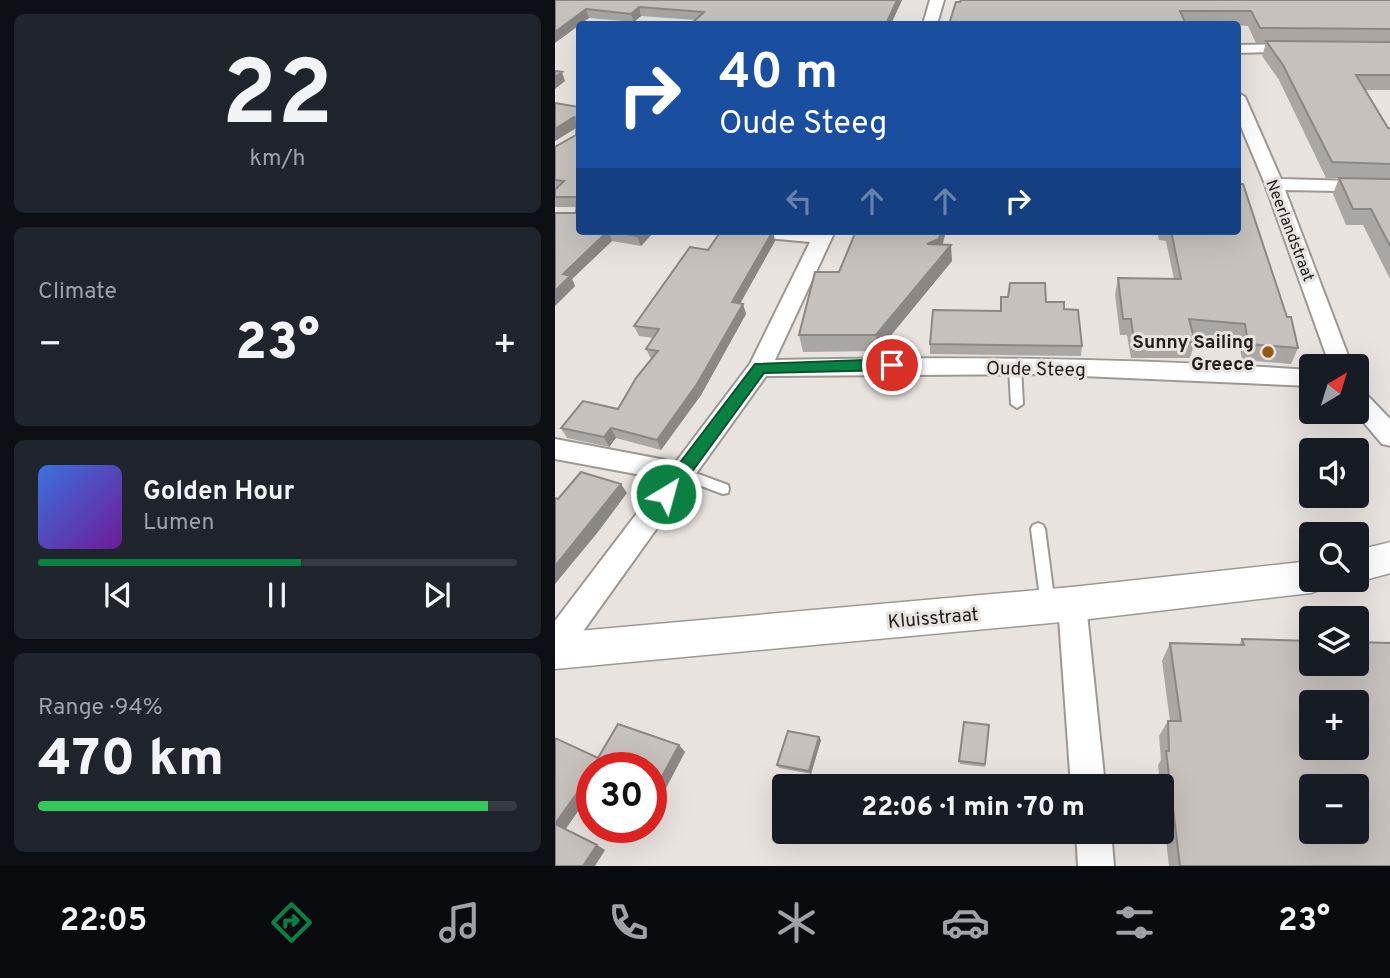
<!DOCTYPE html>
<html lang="en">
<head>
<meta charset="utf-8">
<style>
  :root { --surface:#171b24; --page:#20242c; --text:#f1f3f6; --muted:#9ea1a6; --line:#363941; --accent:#0b8043 }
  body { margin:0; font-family:Overpass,sans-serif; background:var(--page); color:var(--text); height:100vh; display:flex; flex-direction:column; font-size:26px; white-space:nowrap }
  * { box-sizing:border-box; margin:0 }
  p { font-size:23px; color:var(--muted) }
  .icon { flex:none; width:38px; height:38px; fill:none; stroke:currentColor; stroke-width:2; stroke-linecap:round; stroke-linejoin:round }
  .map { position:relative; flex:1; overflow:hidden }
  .sheet { display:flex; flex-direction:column; gap:14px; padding:14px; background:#0d0f14; width:555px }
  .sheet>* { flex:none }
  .guide { position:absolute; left:21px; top:21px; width:665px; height:214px; border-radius:7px; box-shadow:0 7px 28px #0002; background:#1a4fa0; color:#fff; overflow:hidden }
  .needle { width:46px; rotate:38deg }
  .buttons { position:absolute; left:744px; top:354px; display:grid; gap:14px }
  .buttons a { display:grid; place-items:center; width:70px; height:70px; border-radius:7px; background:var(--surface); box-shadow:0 7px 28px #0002; font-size:35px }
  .speed { position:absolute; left:21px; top:752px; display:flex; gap:14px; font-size:35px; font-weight:700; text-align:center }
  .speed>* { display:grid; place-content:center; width:91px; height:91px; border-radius:50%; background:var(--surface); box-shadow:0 7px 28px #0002; line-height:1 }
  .speed .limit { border:10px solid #d22; background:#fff; color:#111 }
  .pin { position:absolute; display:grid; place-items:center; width:60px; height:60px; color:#fff; margin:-30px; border:4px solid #fff; border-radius:50%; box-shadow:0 2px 7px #0007 }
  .me { position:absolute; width:77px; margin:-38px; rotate:37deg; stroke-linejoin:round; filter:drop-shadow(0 0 5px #0008) }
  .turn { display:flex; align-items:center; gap:24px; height:147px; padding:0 28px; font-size:32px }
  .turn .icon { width:91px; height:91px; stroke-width:2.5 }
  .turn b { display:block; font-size:49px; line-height:60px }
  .lanes { display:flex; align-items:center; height:66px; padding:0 28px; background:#0003; justify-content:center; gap:35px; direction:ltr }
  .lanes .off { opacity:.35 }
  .big { font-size:52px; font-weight:800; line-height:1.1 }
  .sheet .widget { flex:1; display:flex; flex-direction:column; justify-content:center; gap:10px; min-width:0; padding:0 24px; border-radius:10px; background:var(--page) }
  .sheet .dial { align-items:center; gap:0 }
  .dial b { font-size:91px; line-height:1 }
  .song { display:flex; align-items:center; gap:21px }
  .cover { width:84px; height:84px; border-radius:10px; background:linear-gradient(135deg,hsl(220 70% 55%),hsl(280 70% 35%)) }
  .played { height:7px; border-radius:4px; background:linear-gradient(90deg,var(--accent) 55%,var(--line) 55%) }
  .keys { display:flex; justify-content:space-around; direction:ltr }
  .heat { display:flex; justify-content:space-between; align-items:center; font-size:38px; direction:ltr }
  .charge { height:10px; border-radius:5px; background:linear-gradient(90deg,#34c759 94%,var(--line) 0) }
  .trip { position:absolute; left:217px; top:774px; width:402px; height:70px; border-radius:7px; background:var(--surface); box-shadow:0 7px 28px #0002; font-weight:800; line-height:70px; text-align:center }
  .tab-bar { display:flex; height:112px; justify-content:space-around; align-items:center; background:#090b0e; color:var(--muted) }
  .tab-bar .icon { width:49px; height:49px }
  .tab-bar .active { color:var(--accent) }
  .tab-bar b { font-size:32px; color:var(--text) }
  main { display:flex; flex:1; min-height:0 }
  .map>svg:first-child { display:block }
</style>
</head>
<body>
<main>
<section class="sheet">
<div class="widget dial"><b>22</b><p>km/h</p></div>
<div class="widget"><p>Climate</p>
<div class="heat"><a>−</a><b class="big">23°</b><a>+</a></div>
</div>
<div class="widget">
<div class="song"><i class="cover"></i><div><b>Golden Hour</b><p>Lumen</p></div></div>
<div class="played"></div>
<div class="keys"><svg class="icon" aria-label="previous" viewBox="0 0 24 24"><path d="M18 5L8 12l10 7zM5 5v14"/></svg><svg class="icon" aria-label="pause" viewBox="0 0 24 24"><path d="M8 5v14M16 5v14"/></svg><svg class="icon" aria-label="next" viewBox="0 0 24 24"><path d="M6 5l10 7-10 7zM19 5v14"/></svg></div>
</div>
<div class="widget"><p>Range · 94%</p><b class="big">470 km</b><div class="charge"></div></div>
</section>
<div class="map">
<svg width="836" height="866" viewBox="0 0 836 866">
  <rect width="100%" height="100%" fill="#e8e3df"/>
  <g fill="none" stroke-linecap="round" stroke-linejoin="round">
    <g stroke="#9d9894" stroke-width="4">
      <path id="service" d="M460,363L466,367L468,404L462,408L456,404L454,367Z
        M127,468L173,485L174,489L173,493L168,494L122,477L121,473L122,469Z
        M483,523L488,525L490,529L500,605L498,610L493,612L488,610L486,605L476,529L478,525Z"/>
    </g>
    <g stroke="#9d9894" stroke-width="4">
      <path id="minor" d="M375,0H389L382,24H368Z
        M741,44L748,48L746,51L682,53V45Z
        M682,92L690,97L726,179L836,182V192L730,190L797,366H775L710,184L682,117Z
        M192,231H280L220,360C399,356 577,358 756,370V386L480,374L211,376L11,655L0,659V621L108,479L0,459V439L121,462L195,364L255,242L202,237Z
        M802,390L810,393L836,420V446L827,444L799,411H802Z
        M517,591L527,595L531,604L550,786H516L503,604L507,595Z
        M521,831H556L559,866H523Z"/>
    </g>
    <g stroke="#9d9894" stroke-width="3">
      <path id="tertiary" d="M836,542V573L802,582L795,579H802V550Z
        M756,561V579H773L769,588L756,593L517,621L0,669V633L517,587Z"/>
    </g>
    <use href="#service" fill="#fff" fill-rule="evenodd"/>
    <use href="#minor" fill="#fff" fill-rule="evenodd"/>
    <use href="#tertiary" fill="#fff" fill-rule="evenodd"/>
  </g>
  <path fill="#aaa6a3" d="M0,0H347L336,24H136L141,20L86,16L79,22L34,18Z
    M836,0V90H810L833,128H836V281L808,225H791L778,194L784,178H771L724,80L707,56L711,43H701L693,26L682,25V24H394L401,2Z
    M0,103L24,107L100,231L86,246L57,241L17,279L20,286L0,306L21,213V207H0V190L1,189H0V147L21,135L22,127L0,141Z
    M602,231H682L743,348L736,364L687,360L684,340L638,336L640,342L635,358H576L572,335H565L560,295L563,278L619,279L611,241L604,240Z
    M220,241L185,303L188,304L191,314L146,395L106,450L61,438L54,447L12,438L6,428L63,409L96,359L91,349L98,338L84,336L79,326L153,250Z
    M388,244L397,261L323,351L248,352L244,335L284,272Z
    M491,302L509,309L527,346L526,356L375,354V344L445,311Z
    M687,639L836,866H614L607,805V786H605L603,765L606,760L604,736L613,721H615L607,661L615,643L684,645Z
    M434,725L430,767L405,764L404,761Z
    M264,737L266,740L256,774L224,768L222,765Z
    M0,738L43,758L124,745L130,752L111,788L96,783V768H37V791L10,829L50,850L0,866Z"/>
  <path fill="#8b8784" d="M342,0H347L336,24H331Z
    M84,7L86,16L79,22L76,14Z
    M31,9L34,18L0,43V32Z
    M7,72L10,81L0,89V77Z
    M19,117L23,127L0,141V129Z
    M53,231L57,241L17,279L20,286L0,306V291L8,274Z
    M87,231H100L86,246L82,236Z
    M218,231L220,241L180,313L177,302Z
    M386,231H391L385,255L372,244Z
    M396,245L397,261L323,351L321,335Z
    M188,304L191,314L146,395L106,450L102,440Z
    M56,428L61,438L54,447L49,437Z
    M66,484L72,493L43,532L0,584V566Z
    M264,737L266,740L256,774L254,771Z
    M124,745L130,752L111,788L104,782Z
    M45,761L53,768H40Z
    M37,772V791L10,830L0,824Z
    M42,845L50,850L40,866H28Z"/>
  <path fill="#c6c1bd" stroke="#8b8784" stroke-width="2" fill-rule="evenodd" d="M0,0H342L331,24H136L149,12L84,7L76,14L31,9L0,32Z
    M406,0H836V29L705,28L696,11H625L631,24H394L401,2H405Z
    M711,41L836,42V75H801L833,128H836V164L777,162L728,65Z
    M0,71L7,72L0,77Z
    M0,103L24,107V231H53L8,274L15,276L0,291V213H21L22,197H0V190L9,181L0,180V147L21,135L22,118L19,117L0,129Z
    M784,178L836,179V248L816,209H798Z
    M682,184H688L732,317H736L743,348L693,344L690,324L634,319L640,342L579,341L576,319H568L563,278L626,279L616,231H682Z
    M54,231H87L82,236Z
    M166,231H218L177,302L188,304L142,384L102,440L56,428L49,437L6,428L28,401L63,409L81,378L103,351L91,349L104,329L79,326L135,247L153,250Z
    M301,231H386L384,239L372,244L396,245L321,335H244L260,272H284Z
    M455,283H490L491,302H509V309L523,310L527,346L375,344L378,310L446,311V297H453Z
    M26,472L66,484L0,566V498L3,499Z
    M687,639L756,641V663H802V642L836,643V866H625L611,751H614L613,721H626L615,643L689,645ZM756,702H802V747H756ZM756,786H802V831H756Z
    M409,722L434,725L430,764L404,761Z
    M63,724L124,745L104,782L96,779V768H66L45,761L40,768H37V772L0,824L42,845L28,866H0V738L43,758Z
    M233,731L264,737L254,771L222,765Z"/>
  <path fill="#0b8043" stroke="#07532c" stroke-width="2" d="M337,359L344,365L337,370L209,373L117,499H105L103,494L105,489L200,364Z"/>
  <circle fill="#935a15" stroke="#e8e3df" stroke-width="2.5" cx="713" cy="352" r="7"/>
  <g text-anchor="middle" stroke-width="6" stroke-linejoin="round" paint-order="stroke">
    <g font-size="16" fill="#211f1e" stroke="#e8e3df">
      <text transform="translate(736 230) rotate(69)" y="6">Neerlandstraat</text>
    </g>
    <g font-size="19" font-weight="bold" fill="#211f1e" stroke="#e8e3df" text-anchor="end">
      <text x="699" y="348">Sunny Sailing<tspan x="699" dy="22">Greece</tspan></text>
    </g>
    <g font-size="19" fill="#211f1e" stroke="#e8e3df">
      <text transform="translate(481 368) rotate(1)" y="7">Oude Steeg</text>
      <text transform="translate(378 617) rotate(-5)" y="7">Kluisstraat</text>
    </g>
  </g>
</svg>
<div class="buttons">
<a><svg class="needle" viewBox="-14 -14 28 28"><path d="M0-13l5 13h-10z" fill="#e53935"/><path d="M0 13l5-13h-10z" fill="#9ea1a6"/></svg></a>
<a><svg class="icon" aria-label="sound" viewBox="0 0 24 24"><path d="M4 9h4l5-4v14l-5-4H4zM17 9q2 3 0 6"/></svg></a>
<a><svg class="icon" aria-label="search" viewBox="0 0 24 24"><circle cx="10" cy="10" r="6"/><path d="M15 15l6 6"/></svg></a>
<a><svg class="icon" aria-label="layers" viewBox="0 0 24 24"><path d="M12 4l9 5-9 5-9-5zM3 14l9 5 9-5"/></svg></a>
<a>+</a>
<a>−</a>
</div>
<div class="speed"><div class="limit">30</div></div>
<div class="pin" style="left:337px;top:365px;background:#d93025"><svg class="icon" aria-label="arrive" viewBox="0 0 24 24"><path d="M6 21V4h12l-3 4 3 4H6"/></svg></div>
<svg class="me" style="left:111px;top:494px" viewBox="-20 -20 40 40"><circle r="17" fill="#0b8043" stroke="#fff" stroke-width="3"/><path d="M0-11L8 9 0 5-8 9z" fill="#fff"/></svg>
<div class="trip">22:06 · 1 min · 70 m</div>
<div class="guide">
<div class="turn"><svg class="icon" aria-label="right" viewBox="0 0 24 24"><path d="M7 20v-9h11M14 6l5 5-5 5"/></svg><div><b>40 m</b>Oude Steeg</div></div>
<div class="lanes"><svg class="icon off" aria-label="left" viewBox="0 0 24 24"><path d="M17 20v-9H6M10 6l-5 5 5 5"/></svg><svg class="icon off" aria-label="ahead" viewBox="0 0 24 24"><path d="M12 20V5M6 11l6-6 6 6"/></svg><svg class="icon off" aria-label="ahead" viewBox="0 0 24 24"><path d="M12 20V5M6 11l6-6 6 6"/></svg><svg class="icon" aria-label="right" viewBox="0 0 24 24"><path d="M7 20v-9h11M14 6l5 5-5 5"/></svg></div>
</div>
</div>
</main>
<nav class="tab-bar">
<b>22:05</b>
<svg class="icon active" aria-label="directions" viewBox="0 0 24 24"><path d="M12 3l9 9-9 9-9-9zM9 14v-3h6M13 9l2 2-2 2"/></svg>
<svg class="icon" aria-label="music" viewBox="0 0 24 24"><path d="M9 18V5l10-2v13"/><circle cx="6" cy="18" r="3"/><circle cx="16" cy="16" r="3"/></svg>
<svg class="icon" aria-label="phone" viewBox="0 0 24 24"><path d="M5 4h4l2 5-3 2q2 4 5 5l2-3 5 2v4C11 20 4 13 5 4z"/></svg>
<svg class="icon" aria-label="climate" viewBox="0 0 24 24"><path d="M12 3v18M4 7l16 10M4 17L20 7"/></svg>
<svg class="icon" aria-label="car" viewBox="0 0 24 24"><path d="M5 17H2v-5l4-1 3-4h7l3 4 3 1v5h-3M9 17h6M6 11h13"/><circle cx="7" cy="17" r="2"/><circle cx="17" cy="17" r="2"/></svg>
<svg class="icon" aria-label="filters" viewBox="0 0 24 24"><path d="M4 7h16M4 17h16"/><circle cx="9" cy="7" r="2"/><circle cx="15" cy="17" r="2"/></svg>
<b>23°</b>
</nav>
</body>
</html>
